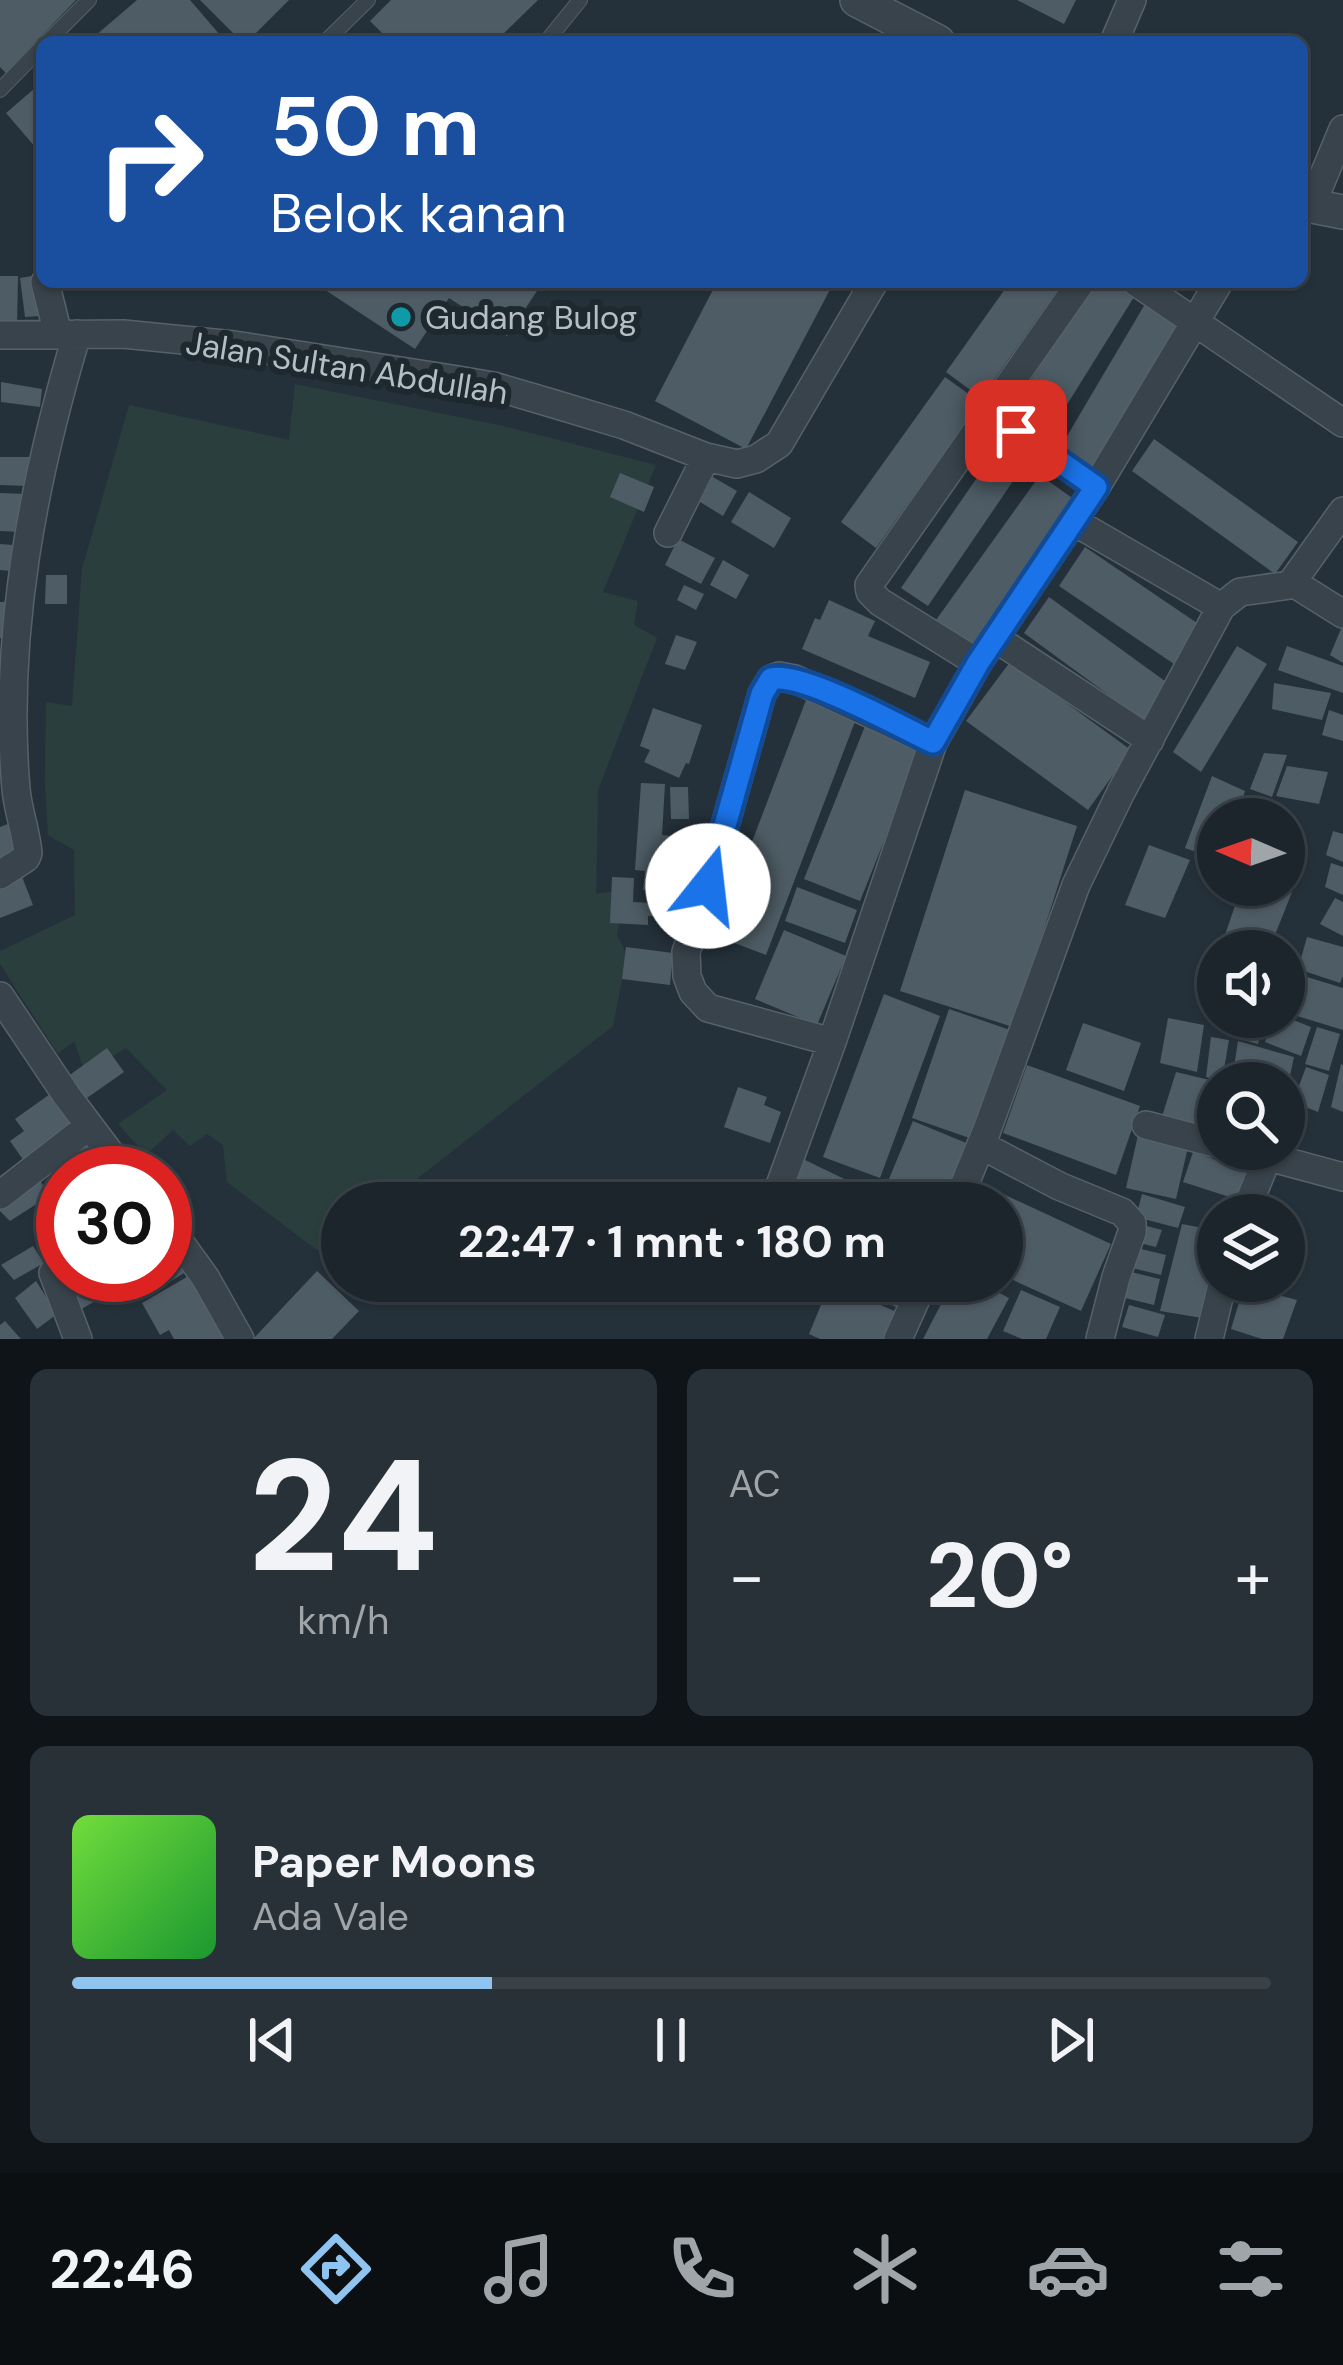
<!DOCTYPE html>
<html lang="id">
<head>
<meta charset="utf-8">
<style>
  :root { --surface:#1c252c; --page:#293138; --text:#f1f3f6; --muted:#a0a5a9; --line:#3a4248; --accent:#8fc3f0 }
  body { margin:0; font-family:"DM Sans",sans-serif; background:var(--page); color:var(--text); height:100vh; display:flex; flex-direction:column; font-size:45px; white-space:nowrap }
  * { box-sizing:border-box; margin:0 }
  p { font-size:39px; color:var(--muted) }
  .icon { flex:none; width:66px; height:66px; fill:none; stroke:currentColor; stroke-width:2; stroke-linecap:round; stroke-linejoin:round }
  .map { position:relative; height:1339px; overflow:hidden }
  .sheet { display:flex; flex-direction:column; gap:30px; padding:30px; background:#0f1418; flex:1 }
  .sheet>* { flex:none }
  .banner { position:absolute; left:36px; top:36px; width:1272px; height:252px; border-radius:18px; box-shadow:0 3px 9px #0004,0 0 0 3px var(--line); background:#1a4fa0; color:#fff; overflow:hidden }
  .needle { width:78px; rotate:272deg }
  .fabs { position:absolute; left:1197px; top:798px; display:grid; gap:24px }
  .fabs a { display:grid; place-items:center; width:108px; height:108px; border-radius:50%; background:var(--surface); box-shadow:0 3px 9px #0004,0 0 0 3px var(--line); font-size:60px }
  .speed { position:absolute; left:36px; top:1146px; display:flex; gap:24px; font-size:60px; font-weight:700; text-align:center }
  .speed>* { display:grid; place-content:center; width:156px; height:156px; border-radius:50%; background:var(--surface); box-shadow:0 3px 9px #0004,0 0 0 3px var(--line); line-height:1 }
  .speed .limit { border:18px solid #d22; background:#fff; color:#111 }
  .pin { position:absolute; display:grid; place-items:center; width:102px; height:102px; color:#fff; margin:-51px; border-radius:24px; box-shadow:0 6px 18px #0006 }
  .me { position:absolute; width:132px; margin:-66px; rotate:16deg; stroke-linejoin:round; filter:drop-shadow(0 0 9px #0008) }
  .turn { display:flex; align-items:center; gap:42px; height:252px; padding:0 36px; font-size:54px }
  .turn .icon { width:156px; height:156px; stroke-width:2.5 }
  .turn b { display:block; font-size:84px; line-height:102px }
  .big { font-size:90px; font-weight:700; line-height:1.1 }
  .sheet .widget { flex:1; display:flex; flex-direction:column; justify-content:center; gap:18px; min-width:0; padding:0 42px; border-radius:18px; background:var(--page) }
  .sheet .dial { align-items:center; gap:0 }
  .dial b { font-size:156px; line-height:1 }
  .song { display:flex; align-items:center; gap:36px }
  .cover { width:144px; height:144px; border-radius:18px; background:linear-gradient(135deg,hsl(100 70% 55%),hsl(130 70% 35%)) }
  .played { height:12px; border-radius:6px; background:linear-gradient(90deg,var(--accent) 35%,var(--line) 35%) }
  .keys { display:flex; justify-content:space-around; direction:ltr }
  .heat { display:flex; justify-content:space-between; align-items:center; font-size:66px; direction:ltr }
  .sheet .tiles { flex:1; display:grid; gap:30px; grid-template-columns:1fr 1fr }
  .widget:last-child { grid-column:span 2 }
  .trip { position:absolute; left:321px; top:1182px; width:702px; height:120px; border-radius:60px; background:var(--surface); box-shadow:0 3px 9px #0004,0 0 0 3px var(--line); font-weight:700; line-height:120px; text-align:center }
  .tabs { display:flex; height:192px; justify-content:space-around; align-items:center; background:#0b0f12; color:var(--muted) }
  .tabs .icon { width:84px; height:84px }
  .tabs .active { color:var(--accent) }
  .tabs b { font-size:54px; color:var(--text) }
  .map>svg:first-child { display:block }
</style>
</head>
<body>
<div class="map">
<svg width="1343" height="1339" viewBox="0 0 1343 1339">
  <rect width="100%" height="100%" fill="#25313a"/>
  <path fill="#2a3f3d" d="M295,384L503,426L656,465L603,592L638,601L634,625L657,638L598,790L596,894L624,890L617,935L627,955L613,1026L386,1203H342V1238L322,1254L227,1182L223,1145L207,1134L190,1146L173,1130L146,1155L118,1124L167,1090L126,1048L85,1072L74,1041L58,1054L0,964V951L75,915L74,850L48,835L45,781L46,702L72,706L82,569L129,405L289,440Z"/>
  <path fill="#4e5c65" d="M0,0H76L6,73L0,67Z
    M137,0H190L226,42H88Z
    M200,0H289L247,42H242Z
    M391,0H538L495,42H391L370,21Z
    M1017,0H1076L1064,24Z
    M42,82V155L6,113Z
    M38,275L41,316L25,317L20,278Z
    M0,276H18L17,327L0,326Z
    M313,282H543L507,336L449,298L415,349Z
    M717,282H834L746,449L655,401Z
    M1010,282H1063L981,398L946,372Z
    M1092,282H1129L1139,289L1045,440L1008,417Z
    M1148,299L1185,321L1095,475L1057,453Z
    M945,377L980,402L876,548L841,522Z
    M1,382L42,389L40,407L1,402Z
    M1154,439L1298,542L1275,574L1132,471Z
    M996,450L1022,468L928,606L901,588Z
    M0,457H33L27,486L0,485Z
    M620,473L654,487L644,512L610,497Z
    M706,473L737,491L723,516L692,497Z
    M1040,475L1075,500L971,646L936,620Z
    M749,492L791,518L774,548L731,522Z
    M0,493L26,494L20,532L0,531Z
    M678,539L715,558L701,584L665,565Z
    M0,544L13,545L11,571L0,570Z
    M1085,547L1200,625L1174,664L1059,586Z
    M723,560L749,575L736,599L710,585Z
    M46,575H67V604H45Z
    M684,585L704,594L696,610L677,600Z
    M1049,597L1169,684L1143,720L1024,633Z
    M829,600L875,621L868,636L930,662L915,698L802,649L815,618L820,620Z
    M0,602H8L6,638H0Z
    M1343,624V663L1330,655Z
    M676,635L697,642L685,670L665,664Z
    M1237,646L1267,664L1201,772L1173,752Z
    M1287,646L1343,666V693L1278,670Z
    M1010,662L1131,750L1088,810L966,721Z
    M1274,683L1331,693L1322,720L1272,709Z
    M806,700L856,719L766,955L716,936Z
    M653,708L702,725L689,764L686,763L679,778L644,762L650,750L640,746Z
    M1329,710L1343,715V741L1322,735Z
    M867,721L923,744L860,901L804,879Z
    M1264,753L1287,755L1272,797L1250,789Z
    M1287,766L1328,772L1319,804L1276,796Z
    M1212,776L1245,791L1236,819H1218V860L1185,848Z
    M641,783L665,784L662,835L674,836L670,892L643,890L645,871L635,870Z
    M670,787H688L689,819H671Z
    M965,790L1077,826L1013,1027L900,991Z
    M8,824L16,851L0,858V827Z
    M1333,831L1343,834V862L1326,855Z
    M681,844L703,848L695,886L674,882Z
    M1149,845L1190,860L1165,918L1125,905Z
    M1331,863L1343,867V895L1325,887Z
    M21,874L33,905L0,918V883Z
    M612,877L634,878L633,902L672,904V917L648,916V925L610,923Z
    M1242,885H1267L1292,892L1269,950L1225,935Z
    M797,887L857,910L845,943L785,921Z
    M1335,898L1343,902V936L1320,924Z
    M784,930L846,956L817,1025L755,999Z
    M1307,937L1343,947V976L1340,983L1298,969Z
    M626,947L673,953L670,985L622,979Z
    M1218,967V1001L1204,995Z
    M1284,970L1343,988V1030L1284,1012Z
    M884,994L940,1016L880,1178L823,1157Z
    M949,1009L1016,1032L978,1141L912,1118Z
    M1231,1017L1262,1026L1258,1044L1228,1036Z
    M1272,1017H1286L1311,1027L1301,1056L1265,1042Z
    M1168,1018L1204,1025L1197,1072L1160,1063Z
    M1083,1023L1141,1043L1124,1091L1066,1070Z
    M1317,1027L1340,1034L1329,1071L1305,1064Z
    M1211,1037L1229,1040L1222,1081L1206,1077Z
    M1238,1041L1294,1057L1286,1095L1284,1083H1240L1232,1080Z
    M107,1048L124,1072L84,1100L67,1077Z
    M1341,1064L1343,1065V1112L1331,1107Z
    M1027,1065L1140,1106L1116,1175L1003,1133Z
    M1306,1067L1329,1075L1318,1112L1293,1102Z
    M1176,1072L1218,1082V1141L1159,1126Z
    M738,1087L767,1097L764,1105L781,1112L770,1143L724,1127Z
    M50,1094L73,1126L24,1161L10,1141L24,1131L15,1119Z
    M913,1121L976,1147L953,1203H879Z
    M1138,1135L1188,1147L1176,1199L1126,1188Z
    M76,1136L90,1146L102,1161L88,1173H63V1180L47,1162Z
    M1193,1152L1253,1173L1245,1202L1183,1182Z
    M803,1159L863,1188L856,1203H785Z
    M37,1175L49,1196L10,1221L0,1211V1199Z
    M975,1181L1111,1244L1081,1311L1002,1275V1203H966Z
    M1142,1194L1185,1207L1178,1228L1136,1217Z
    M1286,1203L1287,1215H1259V1205Z
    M1139,1224L1162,1230L1156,1247L1135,1242Z
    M1182,1224L1218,1231V1281L1208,1319L1160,1311Z
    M33,1246L44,1263L14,1280L1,1265Z
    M1133,1247L1166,1255L1161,1275L1128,1267Z
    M176,1249L189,1270L160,1288L152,1275H165V1255Z
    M317,1271L359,1311L332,1339H253Z
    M1127,1271L1160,1279L1154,1305L1121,1297Z
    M192,1274L229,1339H174L169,1330L160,1335L142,1303Z
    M59,1275H110L118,1288L78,1311Z
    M36,1281L57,1314L37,1329L15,1298Z
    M835,1281H915L903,1310Z
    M953,1281H977L1009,1298L987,1339H923Z
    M830,1283L899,1313L889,1339H820L809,1334Z
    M1244,1286L1297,1300L1283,1339H1262L1231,1329Z
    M1021,1290L1060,1307L1046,1339H1022L1003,1331Z
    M1129,1305L1165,1315L1158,1337L1122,1327Z
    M5,1321L21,1339H0V1325Z"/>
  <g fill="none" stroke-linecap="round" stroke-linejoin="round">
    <g stroke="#566169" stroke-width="16">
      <path id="service" d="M47,42L89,0
        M325,42L368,0
        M546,42L580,0
        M0,90L42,47"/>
    </g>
    <g stroke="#566169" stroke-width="30">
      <path id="minor" d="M1114,42L1132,0
        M1311,206L1343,129
        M45,282L58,334
        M1136,282L1343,423
        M0,335L123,334L234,345L452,379L493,386L551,403L624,425L706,457L737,464L756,459L779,444L874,282
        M990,412L1096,487
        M1073,521L1221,607
        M668,533L706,457
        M1292,582L1343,614
        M995,638L1150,740
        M978,663L880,602L870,592L869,585L1081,282
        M0,875L26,858L28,853C26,831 18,811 16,789C3,635 33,481 77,334
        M0,996L67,1096L125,1173
        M832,1042L708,1008L693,992L687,976L686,952L708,886L762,694L771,679L779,676L795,679L933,743
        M1146,1125L1218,1144
        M981,1145L1059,1186L1122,1212L1132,1223V1232L1116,1277L1100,1339
        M1239,1149L1343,1177
        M0,1195L89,1126
        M775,1199L832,1042L933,743L978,663L1096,487L1219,282
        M957,1203L987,1130L1076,885L1121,792L1221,607L1240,592L1290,585L1343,511
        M1244,1215L1268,1156
        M165,1222L205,1277L240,1339
        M63,1267L53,1273L78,1339
        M898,1339L924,1281
        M1209,1339L1223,1281"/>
    </g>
    <g stroke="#566169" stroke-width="36">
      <path id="tertiary" d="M857,0L938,42
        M1302,204L1343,212"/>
    </g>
    <use href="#service" stroke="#38434b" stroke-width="14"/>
    <use href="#minor" stroke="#38434b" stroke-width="27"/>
    <use href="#tertiary" stroke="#38434b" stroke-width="33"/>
  </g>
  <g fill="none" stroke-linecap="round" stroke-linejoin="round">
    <g stroke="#114b97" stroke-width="30">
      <path id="route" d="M708,886L762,694L771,679C801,671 901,727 933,742L978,663L1096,487L1016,431"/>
    </g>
    <use href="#route" stroke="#1a73e8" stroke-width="21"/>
  </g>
  <circle fill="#0f9aa8" stroke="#1d282f" stroke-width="4.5" cx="401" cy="317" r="12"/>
  <g text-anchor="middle" stroke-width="12" stroke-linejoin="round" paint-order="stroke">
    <g font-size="33" fill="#b4bec6" stroke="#1d282f" text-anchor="start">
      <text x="425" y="329">Gudang Bulog</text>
    </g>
    <g font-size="33" fill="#b4bec6" stroke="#1d282f">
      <text transform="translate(347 367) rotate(9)" y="12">Jalan Sultan Abdullah</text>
    </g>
  </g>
</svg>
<div class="fabs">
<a><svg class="needle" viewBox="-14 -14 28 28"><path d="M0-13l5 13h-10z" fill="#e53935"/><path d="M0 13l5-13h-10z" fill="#a0a5a9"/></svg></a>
<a><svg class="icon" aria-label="sound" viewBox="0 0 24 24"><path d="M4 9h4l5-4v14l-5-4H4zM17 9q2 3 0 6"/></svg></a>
<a><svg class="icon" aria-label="search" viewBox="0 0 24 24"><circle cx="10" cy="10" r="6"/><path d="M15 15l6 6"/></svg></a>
<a><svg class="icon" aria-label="layers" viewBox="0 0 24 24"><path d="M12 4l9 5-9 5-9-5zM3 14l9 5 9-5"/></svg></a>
</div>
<div class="speed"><div class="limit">30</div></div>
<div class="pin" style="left:1016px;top:431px;background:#d93025"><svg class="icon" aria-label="arrive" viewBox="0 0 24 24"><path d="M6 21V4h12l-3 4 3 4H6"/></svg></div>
<svg class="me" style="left:708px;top:886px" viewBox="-20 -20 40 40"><circle r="19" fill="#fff"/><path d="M0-13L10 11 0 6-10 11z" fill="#1a73e8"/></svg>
<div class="trip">22:47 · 1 mnt · 180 m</div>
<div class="banner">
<div class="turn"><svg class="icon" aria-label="right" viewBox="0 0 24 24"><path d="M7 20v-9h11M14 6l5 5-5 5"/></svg><div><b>50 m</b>Belok kanan</div></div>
</div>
</div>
<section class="sheet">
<div class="tiles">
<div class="widget dial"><b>24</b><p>km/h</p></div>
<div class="widget"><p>AC</p>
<div class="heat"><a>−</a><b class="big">20°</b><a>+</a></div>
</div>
<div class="widget">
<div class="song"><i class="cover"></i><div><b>Paper Moons</b><p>Ada Vale</p></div></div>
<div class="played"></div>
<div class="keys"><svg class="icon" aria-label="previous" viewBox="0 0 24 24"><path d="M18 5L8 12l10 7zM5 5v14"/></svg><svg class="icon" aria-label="pause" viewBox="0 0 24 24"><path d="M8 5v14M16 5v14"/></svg><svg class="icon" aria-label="next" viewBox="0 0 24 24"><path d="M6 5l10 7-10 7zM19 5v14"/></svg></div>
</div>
</div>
</section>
<nav class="tabs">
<b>22:46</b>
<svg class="icon active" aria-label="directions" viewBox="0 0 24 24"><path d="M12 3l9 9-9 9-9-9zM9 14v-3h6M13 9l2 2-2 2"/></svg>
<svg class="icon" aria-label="music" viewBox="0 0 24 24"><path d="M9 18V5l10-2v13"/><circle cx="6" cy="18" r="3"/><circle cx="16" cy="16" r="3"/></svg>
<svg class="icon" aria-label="phone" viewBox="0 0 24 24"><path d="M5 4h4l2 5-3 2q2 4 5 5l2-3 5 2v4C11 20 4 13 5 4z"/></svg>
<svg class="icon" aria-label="climate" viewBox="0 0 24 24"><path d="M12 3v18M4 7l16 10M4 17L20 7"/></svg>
<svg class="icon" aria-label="car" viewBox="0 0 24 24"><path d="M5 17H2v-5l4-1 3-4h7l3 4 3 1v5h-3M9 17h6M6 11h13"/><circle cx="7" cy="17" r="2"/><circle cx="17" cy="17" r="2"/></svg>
<svg class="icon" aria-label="filters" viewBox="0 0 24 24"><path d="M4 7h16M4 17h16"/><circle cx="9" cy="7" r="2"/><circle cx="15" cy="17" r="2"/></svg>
</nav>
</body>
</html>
